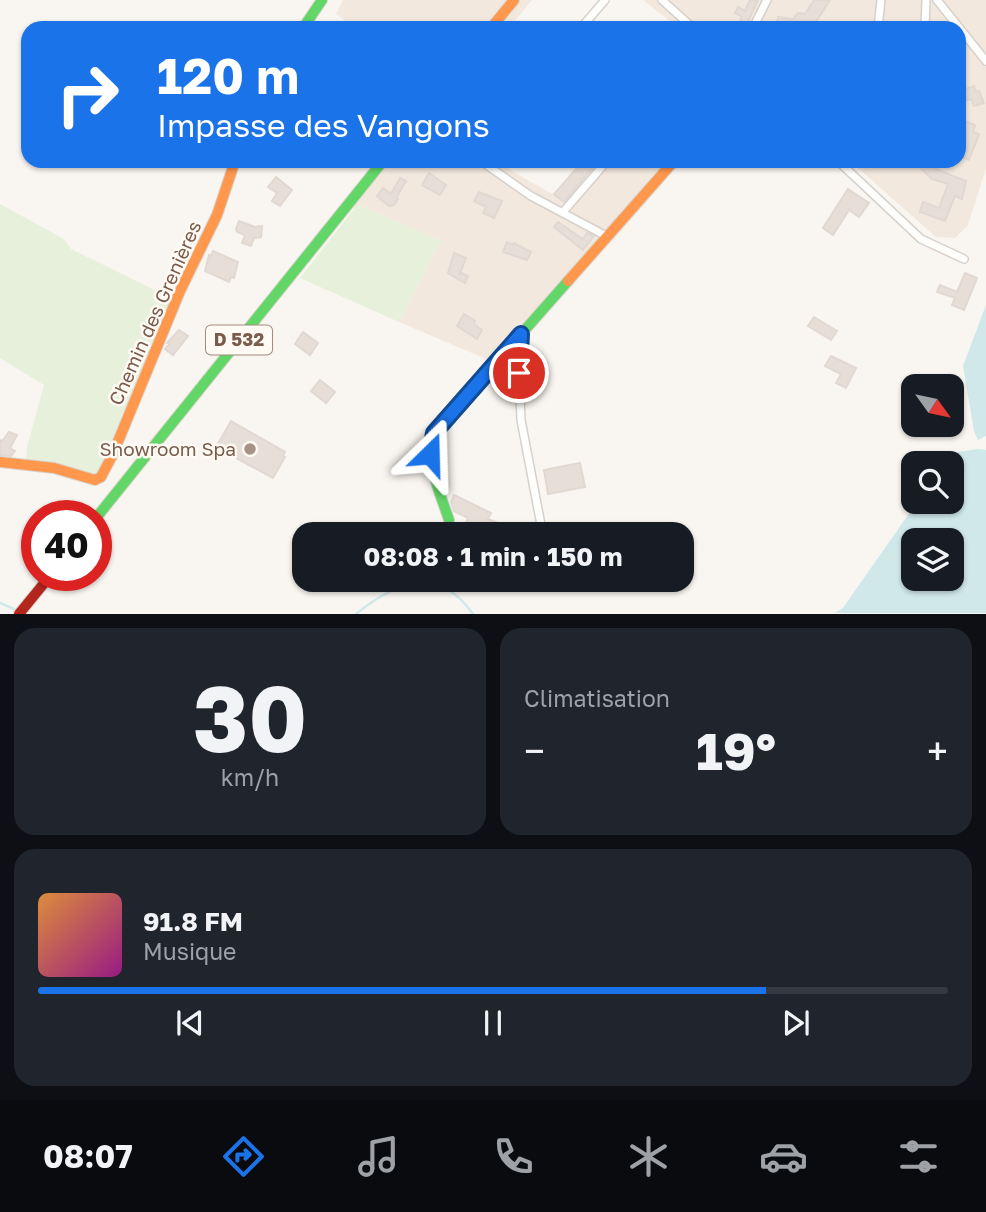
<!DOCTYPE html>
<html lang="fr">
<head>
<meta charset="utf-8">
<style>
  :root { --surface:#171b24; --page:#20242c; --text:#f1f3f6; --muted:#9ea1a6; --line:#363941; --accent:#1a73e8 }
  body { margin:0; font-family:"Golos Text",sans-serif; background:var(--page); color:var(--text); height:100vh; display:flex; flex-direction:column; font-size:26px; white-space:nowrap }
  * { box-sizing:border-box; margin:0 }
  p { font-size:23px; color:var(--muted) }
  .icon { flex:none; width:38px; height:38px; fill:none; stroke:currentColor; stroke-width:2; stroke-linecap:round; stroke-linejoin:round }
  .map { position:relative; height:614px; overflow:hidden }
  .drawer { display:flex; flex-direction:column; gap:14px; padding:14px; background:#0d0f14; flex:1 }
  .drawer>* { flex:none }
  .hud { position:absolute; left:21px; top:21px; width:945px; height:147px; border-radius:21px; box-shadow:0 2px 5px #0004; background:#1a73e8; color:#fff; overflow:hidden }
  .needle { width:46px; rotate:123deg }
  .buttons { position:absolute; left:901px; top:374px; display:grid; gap:14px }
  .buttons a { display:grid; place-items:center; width:63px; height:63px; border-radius:14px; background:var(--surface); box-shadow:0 2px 5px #0004; font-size:35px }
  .speed { position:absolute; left:21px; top:500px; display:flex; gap:14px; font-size:35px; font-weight:700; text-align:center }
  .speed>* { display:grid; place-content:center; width:91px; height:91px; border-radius:50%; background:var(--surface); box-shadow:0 2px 5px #0004; line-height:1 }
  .speed .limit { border:10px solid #d22; background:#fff; color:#111 }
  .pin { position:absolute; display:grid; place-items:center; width:60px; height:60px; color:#fff; margin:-30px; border:4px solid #fff; border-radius:50%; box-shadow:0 2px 7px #0007 }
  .me { position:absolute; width:77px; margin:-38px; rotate:22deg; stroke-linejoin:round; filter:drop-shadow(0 0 5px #0008) }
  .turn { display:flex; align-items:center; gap:24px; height:147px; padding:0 21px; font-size:32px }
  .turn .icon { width:91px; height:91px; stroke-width:2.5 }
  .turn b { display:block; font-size:49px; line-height:60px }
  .big { font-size:52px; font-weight:700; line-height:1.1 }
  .drawer .widget { flex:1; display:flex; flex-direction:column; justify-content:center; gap:10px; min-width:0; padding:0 24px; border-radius:21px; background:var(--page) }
  .drawer .dial { align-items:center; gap:0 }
  .dial b { font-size:91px; line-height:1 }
  .song { display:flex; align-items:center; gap:21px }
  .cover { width:84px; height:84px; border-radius:10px; background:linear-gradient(135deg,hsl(30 70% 55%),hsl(310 70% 35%)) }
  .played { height:7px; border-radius:4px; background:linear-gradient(90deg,var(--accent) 80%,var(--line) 80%) }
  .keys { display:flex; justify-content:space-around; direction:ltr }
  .heat { display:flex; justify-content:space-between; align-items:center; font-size:38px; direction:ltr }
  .drawer .tiles { flex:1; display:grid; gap:14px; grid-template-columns:1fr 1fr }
  .widget:last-child { grid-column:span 2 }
  .trip { position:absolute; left:292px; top:522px; width:402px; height:70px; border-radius:21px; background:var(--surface); box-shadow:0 2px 5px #0004; font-weight:700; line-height:70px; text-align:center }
  .menu { display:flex; height:112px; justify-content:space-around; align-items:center; background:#090b0e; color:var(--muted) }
  .menu .icon { width:49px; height:49px }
  .menu .on { color:var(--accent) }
  .menu b { font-size:32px; color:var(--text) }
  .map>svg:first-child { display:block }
</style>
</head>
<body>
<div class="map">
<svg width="986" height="614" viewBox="0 0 986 614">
  <rect width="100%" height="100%" fill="#f9f5f0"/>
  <path fill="#f2e8de" d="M343,0H532L509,28H355L336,14Z
    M643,0H986V168L968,225L955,238L936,237L850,161H959V28H679Z
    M388,161H495L557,197L592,161H681L623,229L543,314L491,361L399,322L441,241L358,204L354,209L348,205Z"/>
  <path fill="#e7f0db" d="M0,204L64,239L71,249L175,300L104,466L97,476L26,462L27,447L44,385L0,358Z
    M358,204L441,241L399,322L300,278Z"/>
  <path fill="#d0e8ea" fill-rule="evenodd" d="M986,305V436L978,440L974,431L963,366Z
    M978,449L986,450V613H835L843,608L917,502H952V464H944L951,453ZM914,541H952V579H914Z"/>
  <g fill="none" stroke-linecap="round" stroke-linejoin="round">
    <path stroke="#d0e8ea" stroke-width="2.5" d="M0,603L16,610
      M356,614C396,582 437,563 473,614"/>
  </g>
  <path fill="#e6ded7" stroke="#e2d8d2" stroke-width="2" d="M750,0H758L745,28H737L742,17L735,13L738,7L745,11Z
    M814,0H830L812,28H776L778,17L793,19L798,13L805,14Z
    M974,86L976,92L979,91L984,103L974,106L971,99L964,101L960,91Z
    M962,120L975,125L973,132L979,134L969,160L959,156L962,142L959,141V129Z
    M583,161H598L564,202L554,194Z
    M913,161H926L936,169L966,181L962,199L955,196L945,221L920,212L923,202L939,208L948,184L932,179Z
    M429,173L446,185L440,195L422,185Z
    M276,177L292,190L280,206L272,201L277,193L268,187Z
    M400,178L406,181L396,198L398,199L394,205L389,206L377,196L383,188L391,194Z
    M848,189L869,203L859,217L849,210L833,235L823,228Z
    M479,192L502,201L494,218L483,213L486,207L474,201Z
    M239,221L255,227L262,226L261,237L254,238L251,246L242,243L245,235L237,232L236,229Z
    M558,222L583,239L587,233L594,236L583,250L554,227Z
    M507,242L513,245L514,243L531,252L527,260L503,252Z
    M213,251L238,262L234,278L231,277L229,282L205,271L209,255L211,256Z
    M454,253L466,258L459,276L460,272L468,276L465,283L448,273Z
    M965,273L977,278L964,310L952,305L955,298L937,292L940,285L957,292Z
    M464,314L475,321L474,324L482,330L477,339L457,326Z
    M814,317L837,331L831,340L808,326Z
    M179,330L188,336L173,355L165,349L169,344L167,343Z
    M303,332L318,343L310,355L295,344Z
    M831,356L856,368L846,388L836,383L841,374L825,366Z
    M320,380L335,392L326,403L311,391Z
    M231,421L285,452L283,456L285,457L273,478L216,447Z
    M9,432L17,435L10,448L15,451L11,456L0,455V440L2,441Z
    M580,463L585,487L548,494L544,470Z
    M454,495L491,513L488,519L496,522L489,534H472L463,529L468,518L454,511L451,502Z"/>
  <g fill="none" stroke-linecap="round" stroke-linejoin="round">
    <g stroke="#d7d1cb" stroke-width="10">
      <path id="street" d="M662,0L693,28
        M937,0L986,61
        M581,28L605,0
        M753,28L767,0
        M878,28L881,0
        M925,28L926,0
        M481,161L531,196L608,237
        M838,161L921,239L964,259
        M563,212L607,161
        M521,335L519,373L521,420L542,530"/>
    </g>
    <g stroke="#d9d2cb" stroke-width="12">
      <path id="fast" d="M303,28L322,0
        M96,518L383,161
        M449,520C438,487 427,468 434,433L568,281"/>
    </g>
    <g stroke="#d9d2cb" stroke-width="12">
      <path id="slow" d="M491,28L514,0
        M568,281L674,161
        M0,462L54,468L95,480L101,477L112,456L180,291L217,215L235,161"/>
    </g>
    <g stroke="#d9d2cb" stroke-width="12">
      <path id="jam" d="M19,614L50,576"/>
    </g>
    <use href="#street" stroke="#fefefd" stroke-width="7"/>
    <use href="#fast" stroke="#63d668" stroke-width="10"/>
    <use href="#slow" stroke="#ff974d" stroke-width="10"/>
    <use href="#jam" stroke="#b3261e" stroke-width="10"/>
  </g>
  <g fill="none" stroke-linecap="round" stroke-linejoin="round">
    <g stroke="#114b97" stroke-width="18">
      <path id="route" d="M430,454L434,433L521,334L519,373"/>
    </g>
    <use href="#route" stroke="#1a73e8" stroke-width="12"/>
  </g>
  <circle fill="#a69286" stroke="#fffaf3" stroke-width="2.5" cx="250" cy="449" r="7"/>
  <g text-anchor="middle" stroke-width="5" stroke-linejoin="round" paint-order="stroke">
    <rect fill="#fffaf3" stroke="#a28b7f" stroke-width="2" x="206" y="325.5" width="66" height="29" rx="5"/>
    <g font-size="18" font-weight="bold" fill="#7a5c4d">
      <text x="239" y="346">D 532</text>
    </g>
    <g font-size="19" fill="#7a5c4d" stroke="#fffaf3">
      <text transform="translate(155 313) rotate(-66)" y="7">Chemin des Grenières</text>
    </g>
    <g font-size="19" fill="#7a5c4d" stroke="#fffaf3" text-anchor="end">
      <text x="236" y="456">Showroom Spa</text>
    </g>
  </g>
</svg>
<div class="buttons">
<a><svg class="needle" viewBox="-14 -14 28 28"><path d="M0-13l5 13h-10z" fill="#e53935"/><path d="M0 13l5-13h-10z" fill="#9ea1a6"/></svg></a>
<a><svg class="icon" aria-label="search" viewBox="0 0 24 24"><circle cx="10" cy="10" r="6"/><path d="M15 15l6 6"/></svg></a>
<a><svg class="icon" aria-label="layers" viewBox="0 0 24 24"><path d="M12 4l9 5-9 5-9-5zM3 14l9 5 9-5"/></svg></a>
</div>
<div class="speed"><div class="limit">40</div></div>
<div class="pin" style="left:519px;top:373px;background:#d93025"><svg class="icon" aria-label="arrive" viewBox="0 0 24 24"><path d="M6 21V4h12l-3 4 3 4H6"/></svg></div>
<svg class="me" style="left:430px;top:454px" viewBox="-20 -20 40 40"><path d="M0-17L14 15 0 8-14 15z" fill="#1a73e8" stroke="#fff" stroke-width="4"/></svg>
<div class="trip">08:08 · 1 min · 150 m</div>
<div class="hud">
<div class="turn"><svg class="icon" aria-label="right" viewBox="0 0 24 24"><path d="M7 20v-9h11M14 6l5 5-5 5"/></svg><div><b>120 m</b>Impasse des Vangons</div></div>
</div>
</div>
<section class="drawer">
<div class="tiles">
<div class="widget dial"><b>30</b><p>km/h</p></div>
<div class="widget"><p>Climatisation</p>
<div class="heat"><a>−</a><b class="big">19°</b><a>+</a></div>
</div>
<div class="widget">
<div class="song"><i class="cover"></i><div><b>91.8 FM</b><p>Musique</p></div></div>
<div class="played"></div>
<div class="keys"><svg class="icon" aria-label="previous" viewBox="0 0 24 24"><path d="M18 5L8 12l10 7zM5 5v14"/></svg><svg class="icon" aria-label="pause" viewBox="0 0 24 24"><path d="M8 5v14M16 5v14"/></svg><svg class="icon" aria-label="next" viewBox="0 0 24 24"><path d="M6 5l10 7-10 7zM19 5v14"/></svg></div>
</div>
</div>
</section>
<nav class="menu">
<b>08:07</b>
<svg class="icon on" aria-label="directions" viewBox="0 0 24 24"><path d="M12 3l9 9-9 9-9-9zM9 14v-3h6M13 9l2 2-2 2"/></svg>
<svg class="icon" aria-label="music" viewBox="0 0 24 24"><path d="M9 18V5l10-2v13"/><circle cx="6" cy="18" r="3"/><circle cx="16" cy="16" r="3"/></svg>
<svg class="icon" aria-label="phone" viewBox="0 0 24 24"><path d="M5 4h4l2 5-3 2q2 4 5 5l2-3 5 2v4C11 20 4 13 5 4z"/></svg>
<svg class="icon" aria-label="climate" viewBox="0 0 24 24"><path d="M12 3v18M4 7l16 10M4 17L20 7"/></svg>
<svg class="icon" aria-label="car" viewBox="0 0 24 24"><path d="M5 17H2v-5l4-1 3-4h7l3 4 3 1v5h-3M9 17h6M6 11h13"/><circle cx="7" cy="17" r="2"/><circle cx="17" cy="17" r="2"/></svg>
<svg class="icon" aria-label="filters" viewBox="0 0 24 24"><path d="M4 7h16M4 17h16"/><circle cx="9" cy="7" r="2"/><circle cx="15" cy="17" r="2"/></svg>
</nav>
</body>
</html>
